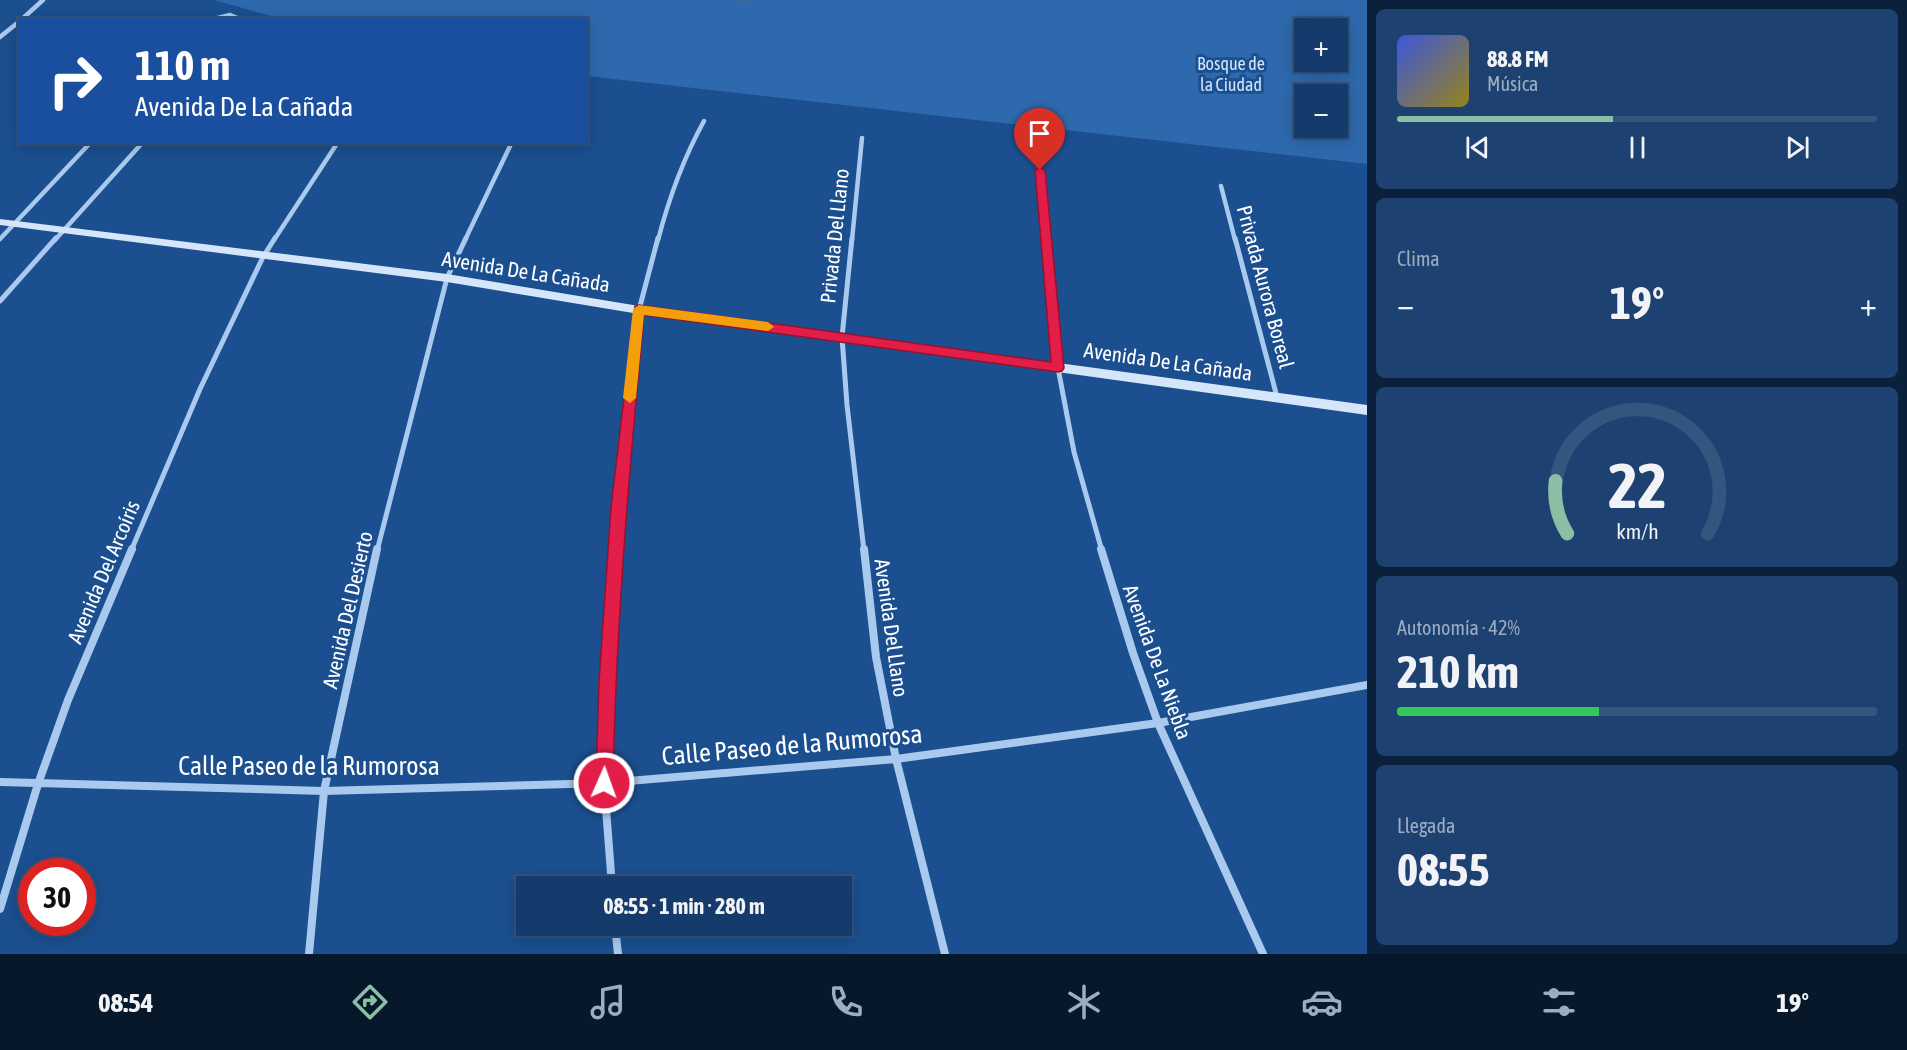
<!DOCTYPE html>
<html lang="es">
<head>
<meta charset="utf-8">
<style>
  :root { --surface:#143b6b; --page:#1d4271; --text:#f1f3f6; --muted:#9dadc1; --line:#33557e; --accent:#8abfa5 }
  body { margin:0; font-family:"Asap Condensed",sans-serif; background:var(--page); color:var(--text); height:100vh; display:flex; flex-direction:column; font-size:22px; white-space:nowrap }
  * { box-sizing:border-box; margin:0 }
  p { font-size:20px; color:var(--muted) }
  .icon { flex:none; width:33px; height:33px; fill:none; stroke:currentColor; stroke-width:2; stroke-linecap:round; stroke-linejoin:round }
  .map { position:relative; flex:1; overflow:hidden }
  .panel { display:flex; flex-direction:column; gap:9px; padding:9px; background:#0b203b; width:540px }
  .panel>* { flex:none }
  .banner { position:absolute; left:18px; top:18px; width:570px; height:126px; border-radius:0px; box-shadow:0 3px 15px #0003,0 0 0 2px var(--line); background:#1a4fa0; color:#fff; overflow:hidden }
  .controls { position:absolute; left:1294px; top:18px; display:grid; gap:12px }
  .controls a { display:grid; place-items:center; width:54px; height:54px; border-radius:0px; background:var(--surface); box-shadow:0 3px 15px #0003,0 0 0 2px var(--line); font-size:30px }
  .speed { position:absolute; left:18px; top:858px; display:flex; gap:12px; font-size:30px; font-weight:700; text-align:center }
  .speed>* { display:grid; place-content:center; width:78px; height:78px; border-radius:50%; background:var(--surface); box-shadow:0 3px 15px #0003,0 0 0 2px var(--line); line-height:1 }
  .speed .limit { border:9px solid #d22; background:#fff; color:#111 }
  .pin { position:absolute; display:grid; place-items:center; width:51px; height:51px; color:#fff; margin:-62px -26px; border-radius:50% 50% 50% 0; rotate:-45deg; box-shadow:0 0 6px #0007 }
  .pin .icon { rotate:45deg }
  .me { position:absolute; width:66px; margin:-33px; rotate:2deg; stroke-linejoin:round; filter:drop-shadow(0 0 4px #0008) }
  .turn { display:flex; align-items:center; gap:21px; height:126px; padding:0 18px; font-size:27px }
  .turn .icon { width:78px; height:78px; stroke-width:2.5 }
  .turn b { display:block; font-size:42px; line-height:51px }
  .big { font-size:45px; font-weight:700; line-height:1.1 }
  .panel .tile { flex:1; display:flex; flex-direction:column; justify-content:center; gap:9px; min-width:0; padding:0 21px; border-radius:9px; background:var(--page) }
  .panel .dial { align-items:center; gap:0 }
  .dial svg { height:156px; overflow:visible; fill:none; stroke:var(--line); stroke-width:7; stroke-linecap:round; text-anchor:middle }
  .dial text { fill:var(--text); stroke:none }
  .song { display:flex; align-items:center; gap:18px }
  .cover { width:72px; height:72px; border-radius:9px; background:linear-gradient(135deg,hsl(230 70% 55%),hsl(50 70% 35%)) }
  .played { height:6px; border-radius:3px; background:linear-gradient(90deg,var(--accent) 45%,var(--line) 45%) }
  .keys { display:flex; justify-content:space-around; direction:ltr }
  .heat { display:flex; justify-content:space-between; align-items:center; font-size:33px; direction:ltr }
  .charge { height:9px; border-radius:4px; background:linear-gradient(90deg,#34c759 42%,var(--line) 0) }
  .trip { position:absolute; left:516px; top:876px; width:336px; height:60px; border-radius:0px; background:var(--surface); box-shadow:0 3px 15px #0003,0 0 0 2px var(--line); font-weight:700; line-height:60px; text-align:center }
  .dock { display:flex; height:96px; justify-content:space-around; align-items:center; background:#08182b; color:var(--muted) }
  .dock .icon { width:42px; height:42px }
  .dock .current { color:var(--accent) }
  .dock b { font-size:27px; color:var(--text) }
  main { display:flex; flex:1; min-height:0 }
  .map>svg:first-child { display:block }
</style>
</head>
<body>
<main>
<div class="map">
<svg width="1367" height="954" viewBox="0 0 1367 954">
  <rect width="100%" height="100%" fill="#1b4f8f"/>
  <path fill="#2e69ad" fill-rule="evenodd" d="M214,0H1367V164L587,76L586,20L282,19ZM1305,28H1338V62H1305ZM1305,94H1338V128H1305Z"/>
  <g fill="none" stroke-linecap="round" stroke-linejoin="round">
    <path stroke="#a9c9ee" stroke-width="4.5" d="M21,20L43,0
      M210,20L230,15L242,20
      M0,37L20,21
      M1040,170L1046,240
      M1221,186L1235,240
      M0,239L91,142
      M55,240L143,142
      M274,240L338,142
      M465,240L512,142
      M658,240C669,198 683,159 704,121
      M852,240L862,138"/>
    <path stroke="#a9c9ee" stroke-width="5" d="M852,238L842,337L847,405L864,551
      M1046,238L1058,368L1074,452L1102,551
      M1235,238L1277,397
      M0,301L56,238
      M131,551L200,389L263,257L275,238
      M377,551L447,278L466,238
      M616,551L639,310L658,238"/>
    <path stroke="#a9c9ee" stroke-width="8" d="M864,549L876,657L896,759L945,954
      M1101,549L1133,653L1158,723L1263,954
      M0,782L324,791L604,783L896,759L1158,723L1367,685
      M612,886L604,783L607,681L616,549
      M0,909L38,784L68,700L132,549
      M615,926L618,954
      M309,954L324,791L377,549"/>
    <path fill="#d6e6fa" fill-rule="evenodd" d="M0,219L447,274L639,306L1367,405V415L639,314L447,282L0,225Z"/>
  </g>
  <path fill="#3a679d" d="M729,0H750L748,4Z"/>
  <path fill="#e11d48" stroke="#92132f" stroke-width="1.5" d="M1040,167L1045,170L1064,368L1062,371L1058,372L644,315C629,471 616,626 613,783L610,789L604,791L598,789L596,783L599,681L611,507L635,306L639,305L1051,362L1035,170Z"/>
  <path fill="#f59e0b" d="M639,305L768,322L774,327L768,331L644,315L636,398L630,403L623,398L633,309Z"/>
  <g text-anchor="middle" stroke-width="6" stroke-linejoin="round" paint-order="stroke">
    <g font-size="18" fill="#cfe3fa" stroke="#1b4f8f">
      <text x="1231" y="70">Bosque de<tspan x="1231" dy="21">la Ciudad</tspan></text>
    </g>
    <g font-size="21" fill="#fff" stroke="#1b4f8f">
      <text transform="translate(835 236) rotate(-84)" y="7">Privada Del Llano</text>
      <text transform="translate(526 272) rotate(9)" y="7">Avenida De La Cañada</text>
      <text transform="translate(1265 287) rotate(75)" y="7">Privada Aurora Boreal</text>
      <text transform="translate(1168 362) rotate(8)" y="7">Avenida De La Cañada</text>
      <text transform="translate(104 572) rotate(-67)" y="7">Avenida Del Arcoíris</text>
      <text transform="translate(348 610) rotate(-77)" y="7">Avenida Del Desierto</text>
      <text transform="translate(891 628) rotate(82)" y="7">Avenida Del Llano</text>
      <text transform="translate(1157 662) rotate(70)" y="7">Avenida De La Niebla</text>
    </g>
    <g font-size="26" fill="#fff" stroke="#1b4f8f">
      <text transform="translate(792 745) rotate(-5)" y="9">Calle Paseo de la Rumorosa</text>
      <text x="309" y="775">Calle Paseo de la Rumorosa</text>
    </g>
  </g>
</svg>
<div class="controls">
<a>+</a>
<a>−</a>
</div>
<div class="speed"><div class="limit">30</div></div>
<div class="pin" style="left:1040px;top:170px;background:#d93025"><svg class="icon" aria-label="arrive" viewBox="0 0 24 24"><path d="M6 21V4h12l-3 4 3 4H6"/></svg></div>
<svg class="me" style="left:604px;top:783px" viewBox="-20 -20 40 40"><circle r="17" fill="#e11d48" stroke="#fff" stroke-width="3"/><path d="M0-11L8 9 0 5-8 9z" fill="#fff"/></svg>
<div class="trip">08:55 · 1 min · 280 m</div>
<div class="banner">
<div class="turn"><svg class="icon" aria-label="right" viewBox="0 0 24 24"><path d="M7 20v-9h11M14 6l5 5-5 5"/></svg><div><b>110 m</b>Avenida De La Cañada</div></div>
</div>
</div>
<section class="panel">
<div class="tile">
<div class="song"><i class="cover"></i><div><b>88.8 FM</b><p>Música</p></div></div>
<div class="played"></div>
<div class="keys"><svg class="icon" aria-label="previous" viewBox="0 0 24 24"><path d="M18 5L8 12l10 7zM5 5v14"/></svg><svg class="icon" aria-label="pause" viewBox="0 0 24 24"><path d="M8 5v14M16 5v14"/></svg><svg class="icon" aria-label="next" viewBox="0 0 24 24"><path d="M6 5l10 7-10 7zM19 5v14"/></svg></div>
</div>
<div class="tile"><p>Clima</p>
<div class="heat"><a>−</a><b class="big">19°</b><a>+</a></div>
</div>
<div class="tile dial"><svg viewBox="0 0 100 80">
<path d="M14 69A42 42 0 1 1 86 69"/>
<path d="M14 69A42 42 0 0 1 8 42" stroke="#8abfa5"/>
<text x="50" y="56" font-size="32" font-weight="700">22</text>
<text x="50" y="72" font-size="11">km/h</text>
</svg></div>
<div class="tile"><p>Autonomía · 42%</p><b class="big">210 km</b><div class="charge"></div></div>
<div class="tile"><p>Llegada</p><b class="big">08:55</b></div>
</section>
</main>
<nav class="dock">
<b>08:54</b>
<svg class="icon current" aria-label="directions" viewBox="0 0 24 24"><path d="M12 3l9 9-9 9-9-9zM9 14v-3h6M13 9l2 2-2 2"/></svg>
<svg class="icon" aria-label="music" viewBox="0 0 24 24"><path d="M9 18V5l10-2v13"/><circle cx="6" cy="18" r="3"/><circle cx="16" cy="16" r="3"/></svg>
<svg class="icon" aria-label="phone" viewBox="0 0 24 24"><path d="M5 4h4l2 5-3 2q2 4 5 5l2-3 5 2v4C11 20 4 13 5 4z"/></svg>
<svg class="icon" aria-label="climate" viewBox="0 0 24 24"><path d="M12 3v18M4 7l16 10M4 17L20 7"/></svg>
<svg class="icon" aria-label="car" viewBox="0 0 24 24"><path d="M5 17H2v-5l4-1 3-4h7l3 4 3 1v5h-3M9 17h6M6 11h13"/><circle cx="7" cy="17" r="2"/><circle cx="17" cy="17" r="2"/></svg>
<svg class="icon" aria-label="filters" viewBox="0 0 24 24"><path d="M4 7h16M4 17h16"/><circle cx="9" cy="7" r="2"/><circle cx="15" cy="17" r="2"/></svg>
<b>19°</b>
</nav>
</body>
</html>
